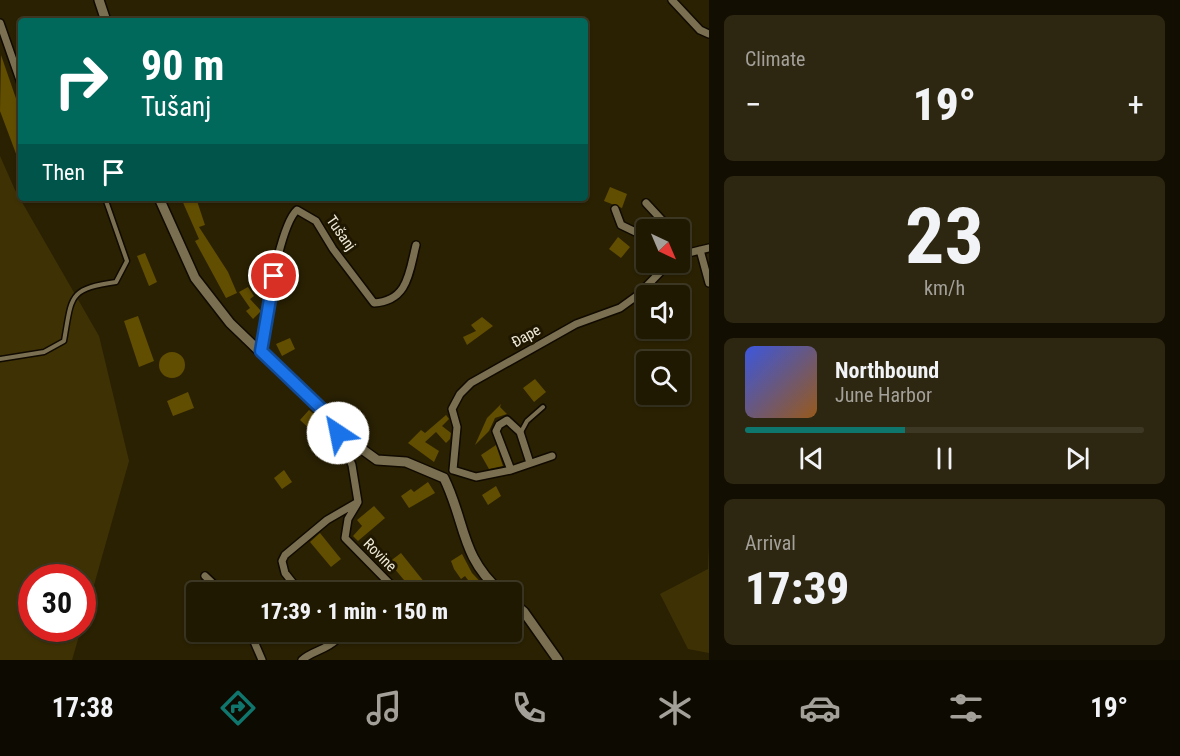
<!DOCTYPE html>
<html lang="en">
<head>
<meta charset="utf-8">
<style>
  :root { --surface:#201902; --page:#2d2611; --text:#f1f3f6; --muted:#a2a099; --line:#3d3824; --accent:#0f766e }
  body { margin:0; font-family:"Roboto Condensed",sans-serif; background:var(--page); color:var(--text); height:100vh; display:flex; flex-direction:column; font-size:22px; white-space:nowrap }
  * { box-sizing:border-box; margin:0 }
  p { font-size:20px; color:var(--muted) }
  .icon { flex:none; width:33px; height:33px; fill:none; stroke:currentColor; stroke-width:2; stroke-linecap:round; stroke-linejoin:round }
  .map { position:relative; flex:1; overflow:hidden }
  .side { display:flex; flex-direction:column; gap:15px; padding:15px; background:#120e01; width:471px }
  .side>* { flex:none }
  .top-card { position:absolute; left:18px; top:18px; width:570px; height:183px; border-radius:6px; box-shadow:0 2px 4px #0004,0 0 0 2px var(--line); background:#00695c; color:#fff; overflow:hidden }
  .needle { width:39px; rotate:136deg }
  .controls { position:absolute; left:636px; top:219px; display:grid; gap:12px }
  .controls a { display:grid; place-items:center; width:54px; height:54px; border-radius:6px; background:var(--surface); box-shadow:0 2px 4px #0004,0 0 0 2px var(--line); font-size:30px }
  .speed { position:absolute; left:18px; top:564px; display:flex; gap:12px; font-size:30px; font-weight:700; text-align:center }
  .speed>* { display:grid; place-content:center; width:78px; height:78px; border-radius:50%; background:var(--surface); box-shadow:0 2px 4px #0004,0 0 0 2px var(--line); line-height:1 }
  .speed .limit { border:9px solid #d22; background:#fff; color:#111 }
  .pin { position:absolute; display:grid; place-items:center; width:51px; height:51px; color:#fff; margin:-26px; border:3px solid #fff; border-radius:50%; box-shadow:0 2px 6px #0007 }
  .me { position:absolute; width:66px; margin:-33px; rotate:326deg; stroke-linejoin:round; filter:drop-shadow(0 0 4px #0008) }
  .turn { display:flex; align-items:center; gap:21px; height:126px; padding:0 24px; font-size:27px }
  .turn .icon { width:78px; height:78px; stroke-width:2.5 }
  .turn b { display:block; font-size:42px; line-height:51px }
  .then { display:flex; align-items:center; height:57px; padding:0 24px; background:#0003; gap:12px; font-size:22px }
  .big { font-size:45px; font-weight:800; line-height:1.1 }
  .side .widget { flex:1; display:flex; flex-direction:column; justify-content:center; gap:9px; min-width:0; padding:0 21px; border-radius:9px; background:var(--page) }
  .side .dial { align-items:center; gap:0 }
  .dial b { font-size:78px; line-height:1 }
  .song { display:flex; align-items:center; gap:18px }
  .cover { width:72px; height:72px; border-radius:9px; background:linear-gradient(135deg,hsl(230 70% 55%),hsl(30 70% 35%)) }
  .played { height:6px; border-radius:3px; background:linear-gradient(90deg,var(--accent) 40%,var(--line) 40%) }
  .keys { display:flex; justify-content:space-around; direction:ltr }
  .heat { display:flex; justify-content:space-between; align-items:center; font-size:33px; direction:ltr }
  .trip { position:absolute; left:186px; top:582px; width:336px; height:60px; border-radius:6px; background:var(--surface); box-shadow:0 2px 4px #0004,0 0 0 2px var(--line); font-weight:800; line-height:60px; text-align:center }
  .dock { display:flex; height:96px; justify-content:space-around; align-items:center; background:#0d0a01; color:var(--muted) }
  .dock .icon { width:42px; height:42px }
  .dock .on { color:var(--accent) }
  .dock b { font-size:27px; color:var(--text) }
  main { display:flex; flex:1; min-height:0 }
  .map>svg:first-child { display:block }
</style>
</head>
<body>
<main>
<div class="map">
<svg width="709" height="660" viewBox="0 0 709 660">
  <rect width="100%" height="100%" fill="#2a2103"/>
  <path fill="#3e3205" d="M0,156L15,190L99,336L129,461L83,624L82,578H32V628L81,629L72,660H0Z
    M709,545V653L688,649L660,594L708,569Z"/>
  <path fill="#624e00" d="M1,55L21,113V167L0,111Z
    M610,187L627,194L622,208L604,201Z
    M181,198H196L205,225L199,227L228,272L237,293L226,298L195,241L199,239Z
    M618,237L630,247L621,258L609,249Z
    M145,253L157,282L149,286L137,256Z
    M248,287L254,296L250,299L261,311L253,319L246,311L250,308L239,292Z
    M138,316L154,361L139,367L124,321Z
    M482,317L493,326L467,345L463,337L476,331L471,325Z
    M290,338L295,349L282,356L276,344Z
    M159 365a13 13 0 1 1 26 0a13 13 0 1 1-26 0Z
    M535,379L546,392L534,402L523,388Z
    M188,392L194,408L173,416L167,401Z
    M501,404L500,407L507,414L495,418L489,431L475,445L487,418Z
    M309,410L322,421L313,432L300,420Z
    M446,415L449,419L442,426L451,433L450,439L446,443L436,432L425,442L439,451L434,462L408,443L421,430L425,433Z
    M496,445L503,466L489,469L481,455Z
    M284,470L292,482L282,489L274,478Z
    M428,482L435,493L409,508L401,496L411,489L414,492Z
    M496,486L501,496L488,505L482,495Z
    M374,506L385,518L358,541L353,536L362,526L357,520Z
    M320,533L341,559L331,567L310,542Z
    M401,553L425,583L414,592L389,562Z
    M462,554L472,573L487,589L483,592L474,588L465,576L461,579L454,569L451,561Z"/>
  <g fill="none" stroke-linecap="round" stroke-linejoin="round">
    <g stroke="#110a00" stroke-width="7">
      <path id="service" d="M0,359L44,352L64,341C72,296 68,289 116,282L127,261L105,198
        M521,432L527,421L543,407"/>
    </g>
    <g stroke="#110a00" stroke-width="10">
      <path id="minor" d="M672,0L700,30L709,34
        M0,23L21,83
        M646,203L671,230
        M615,209L621,225L646,237
        M700,250L709,283
        M680,255L709,248
        M261,351C264,323 279,226 297,210L316,221L333,249L374,303C408,301 409,273 416,245
        M453,470L457,427L452,409L460,394L471,383L576,324L620,308L638,295L670,262
        M453,470L476,477L511,470L552,456
        M511,470L496,431L499,425L507,420L520,432L530,463
        M357,504L348,519L345,538L398,592
        M205,576L222,592
        M300,592L285,573L282,561L285,555L327,520L358,502L352,465L334,424
        M250,632L262,660
        M302,660C312,651 326,650 336,640L334,632"/>
    </g>
    <g stroke="#110a00" stroke-width="12">
      <path id="tertiary" d="M99,0L106,21
        M159,198L195,278L230,323L359,447L377,460L406,462L444,478C466,523 460,556 501,592
        M512,602L524,612L558,660"/>
    </g>
    <use href="#service" stroke="#7a7051" stroke-width="4"/>
    <use href="#minor" stroke="#7a7051" stroke-width="7"/>
    <use href="#tertiary" stroke="#7a7051" stroke-width="9"/>
  </g>
  <g fill="none" stroke-linecap="round" stroke-linejoin="round">
    <g stroke="#114b97" stroke-width="15">
      <path id="route" d="M274,276L261,351L332,419L338,433"/>
    </g>
    <use href="#route" stroke="#1a73e8" stroke-width="10"/>
  </g>
  <g text-anchor="middle" stroke-width="6" stroke-linejoin="round" paint-order="stroke">
    <g font-size="15" fill="#efead8" stroke="#201700">
      <text transform="translate(341 233) rotate(55)" y="5">Tušanj</text>
      <text transform="translate(526 336) rotate(-29)" y="5">Đape</text>
      <text transform="translate(380 555) rotate(45)" y="5">Rovine</text>
    </g>
  </g>
</svg>
<div class="controls">
<a><svg class="needle" viewBox="-14 -14 28 28"><path d="M0-13l5 13h-10z" fill="#e53935"/><path d="M0 13l5-13h-10z" fill="#a2a099"/></svg></a>
<a><svg class="icon" aria-label="sound" viewBox="0 0 24 24"><path d="M4 9h4l5-4v14l-5-4H4zM17 9q2 3 0 6"/></svg></a>
<a><svg class="icon" aria-label="search" viewBox="0 0 24 24"><circle cx="10" cy="10" r="6"/><path d="M15 15l6 6"/></svg></a>
</div>
<div class="speed"><div class="limit">30</div></div>
<div class="pin" style="left:274px;top:276px;background:#d93025"><svg class="icon" aria-label="arrive" viewBox="0 0 24 24"><path d="M6 21V4h12l-3 4 3 4H6"/></svg></div>
<svg class="me" style="left:338px;top:433px" viewBox="-20 -20 40 40"><circle r="19" fill="#fff"/><path d="M0-13L10 11 0 6-10 11z" fill="#1a73e8"/></svg>
<div class="trip">17:39 · 1 min · 150 m</div>
<div class="top-card">
<div class="turn"><svg class="icon" aria-label="right" viewBox="0 0 24 24"><path d="M7 20v-9h11M14 6l5 5-5 5"/></svg><div><b>90 m</b>Tušanj</div></div>
<div class="then">Then<svg class="icon" aria-label="arrive" viewBox="0 0 24 24"><path d="M6 21V4h12l-3 4 3 4H6"/></svg></div>
</div>
</div>
<section class="side">
<div class="widget"><p>Climate</p>
<div class="heat"><a>−</a><b class="big">19°</b><a>+</a></div>
</div>
<div class="widget dial"><b>23</b><p>km/h</p></div>
<div class="widget">
<div class="song"><i class="cover"></i><div><b>Northbound</b><p>June Harbor</p></div></div>
<div class="played"></div>
<div class="keys"><svg class="icon" aria-label="previous" viewBox="0 0 24 24"><path d="M18 5L8 12l10 7zM5 5v14"/></svg><svg class="icon" aria-label="pause" viewBox="0 0 24 24"><path d="M8 5v14M16 5v14"/></svg><svg class="icon" aria-label="next" viewBox="0 0 24 24"><path d="M6 5l10 7-10 7zM19 5v14"/></svg></div>
</div>
<div class="widget"><p>Arrival</p><b class="big">17:39</b></div>
</section>
</main>
<nav class="dock">
<b>17:38</b>
<svg class="icon on" aria-label="directions" viewBox="0 0 24 24"><path d="M12 3l9 9-9 9-9-9zM9 14v-3h6M13 9l2 2-2 2"/></svg>
<svg class="icon" aria-label="music" viewBox="0 0 24 24"><path d="M9 18V5l10-2v13"/><circle cx="6" cy="18" r="3"/><circle cx="16" cy="16" r="3"/></svg>
<svg class="icon" aria-label="phone" viewBox="0 0 24 24"><path d="M5 4h4l2 5-3 2q2 4 5 5l2-3 5 2v4C11 20 4 13 5 4z"/></svg>
<svg class="icon" aria-label="climate" viewBox="0 0 24 24"><path d="M12 3v18M4 7l16 10M4 17L20 7"/></svg>
<svg class="icon" aria-label="car" viewBox="0 0 24 24"><path d="M5 17H2v-5l4-1 3-4h7l3 4 3 1v5h-3M9 17h6M6 11h13"/><circle cx="7" cy="17" r="2"/><circle cx="17" cy="17" r="2"/></svg>
<svg class="icon" aria-label="filters" viewBox="0 0 24 24"><path d="M4 7h16M4 17h16"/><circle cx="9" cy="7" r="2"/><circle cx="15" cy="17" r="2"/></svg>
<b>19°</b>
</nav>
</body>
</html>
